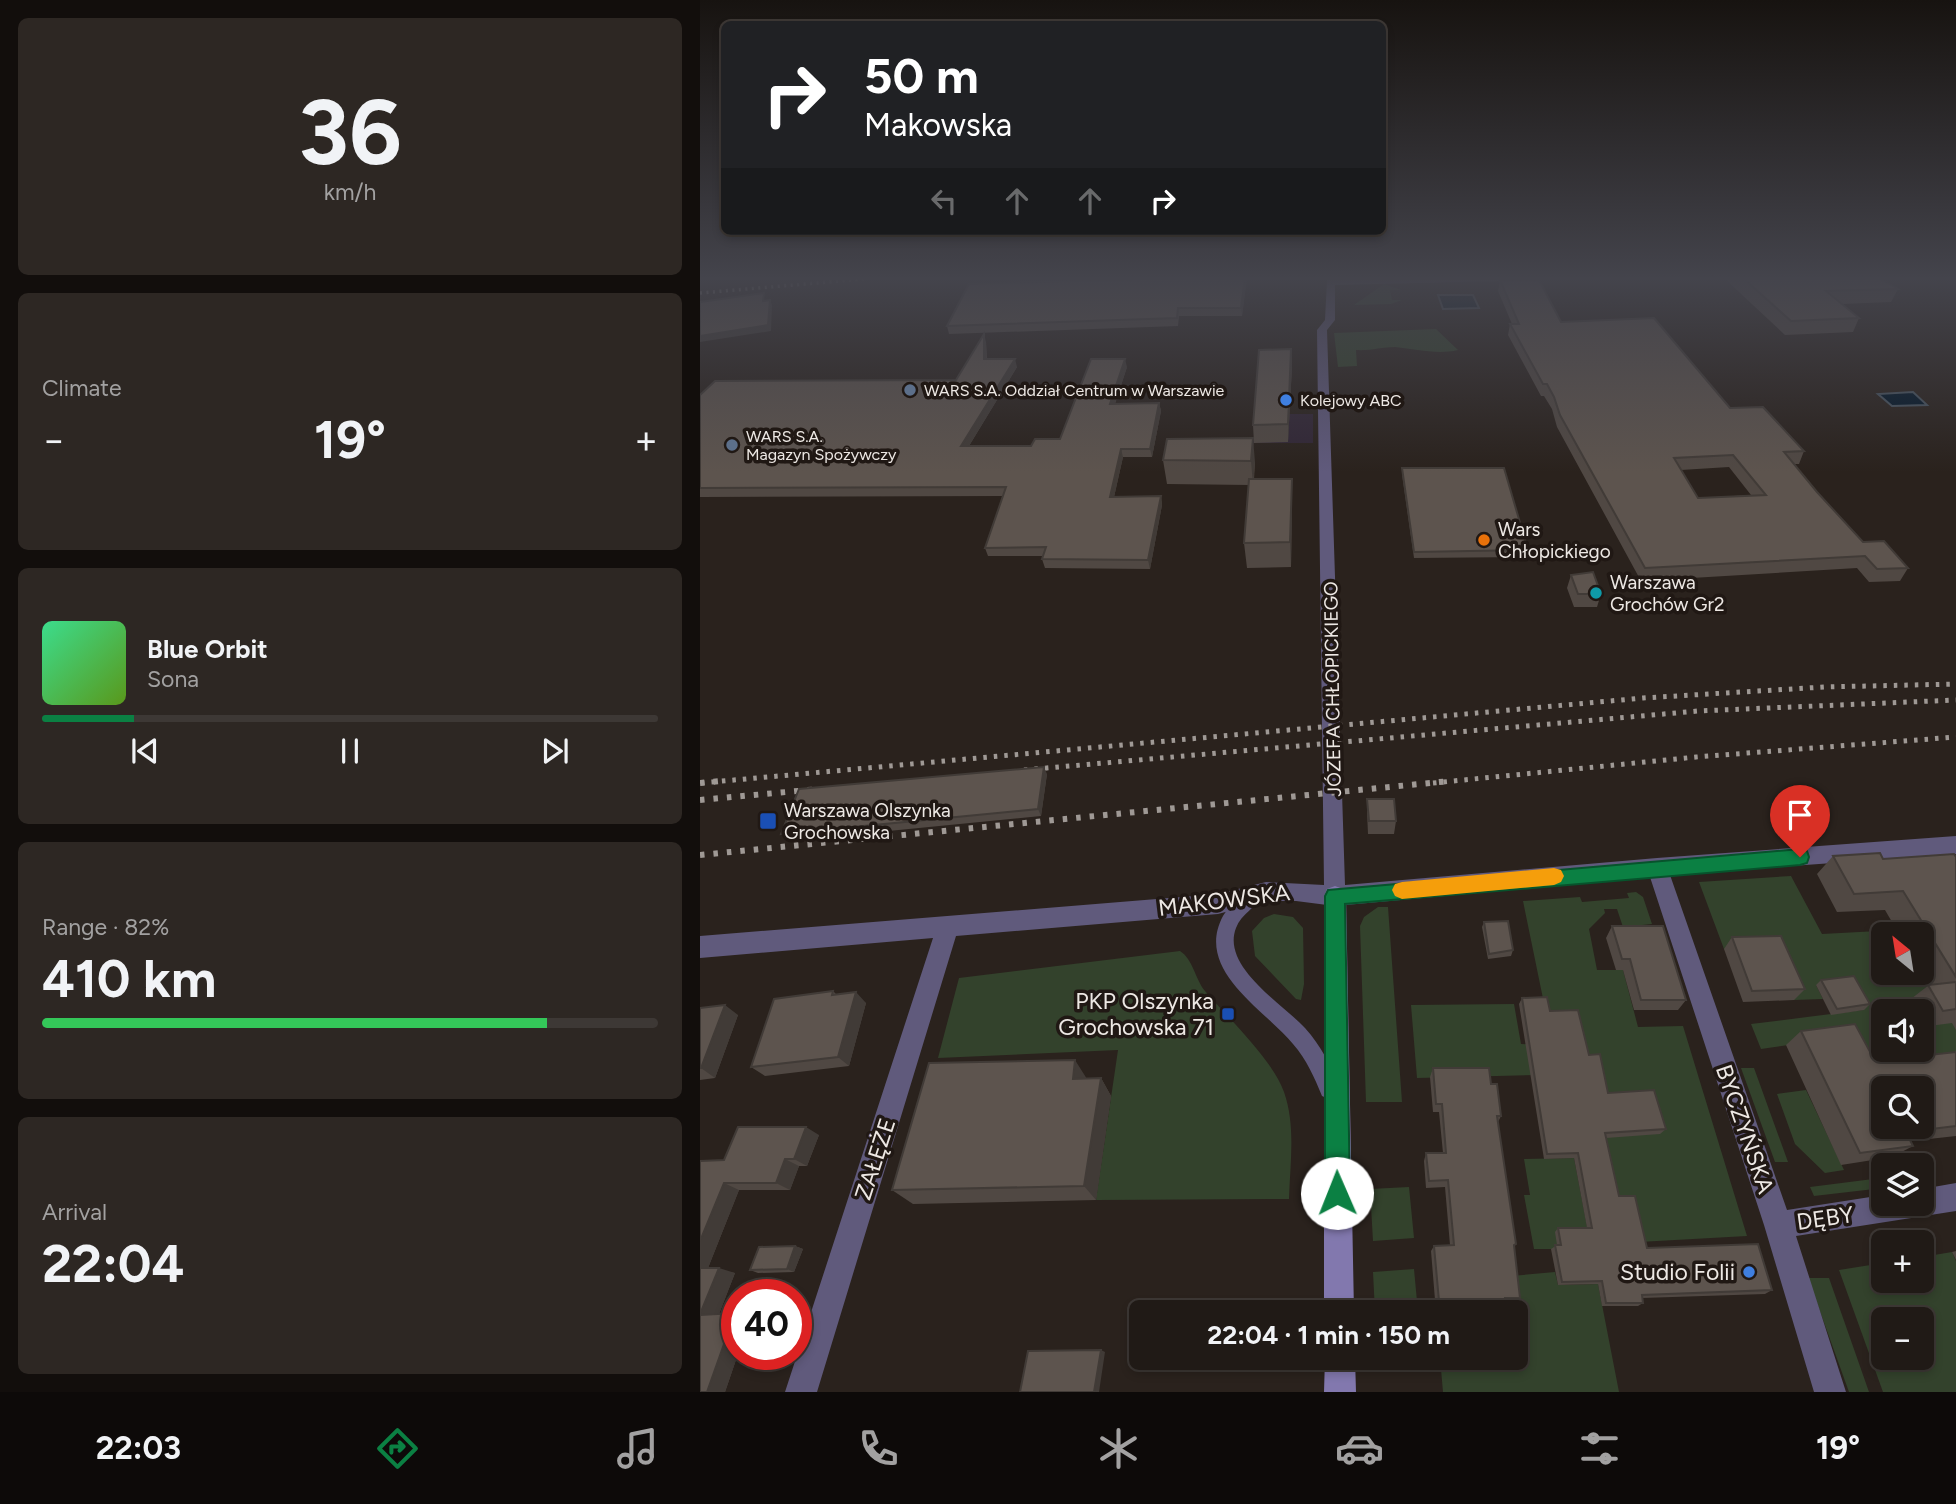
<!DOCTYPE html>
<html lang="en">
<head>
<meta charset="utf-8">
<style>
  :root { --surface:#201a16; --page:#2d2723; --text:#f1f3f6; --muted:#a2a1a1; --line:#3d3835; --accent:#0b8043 }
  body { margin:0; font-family:Figtree,sans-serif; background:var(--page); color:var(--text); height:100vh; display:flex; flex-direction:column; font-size:26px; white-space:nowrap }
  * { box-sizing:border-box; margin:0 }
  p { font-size:23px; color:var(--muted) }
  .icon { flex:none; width:38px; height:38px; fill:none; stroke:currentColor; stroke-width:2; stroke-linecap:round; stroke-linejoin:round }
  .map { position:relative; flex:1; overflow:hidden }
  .drawer { display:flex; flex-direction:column; gap:18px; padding:18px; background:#120e0c; width:700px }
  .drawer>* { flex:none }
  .banner { position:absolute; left:21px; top:21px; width:665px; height:214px; border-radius:10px; box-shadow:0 4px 10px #0003,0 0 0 2px var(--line); background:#202124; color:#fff; overflow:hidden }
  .needle { width:46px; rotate:330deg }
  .buttons { position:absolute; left:1171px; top:922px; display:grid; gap:14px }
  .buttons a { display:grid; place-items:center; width:63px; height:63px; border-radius:10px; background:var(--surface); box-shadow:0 4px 10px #0003,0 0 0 2px var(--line); font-size:35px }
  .speed { position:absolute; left:21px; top:1279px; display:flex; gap:14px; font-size:35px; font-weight:700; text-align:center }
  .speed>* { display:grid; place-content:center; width:91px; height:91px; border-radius:50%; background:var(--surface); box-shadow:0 4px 10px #0003,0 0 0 2px var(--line); line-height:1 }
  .speed .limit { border:10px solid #d22; background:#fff; color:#111 }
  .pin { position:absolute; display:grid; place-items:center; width:60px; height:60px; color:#fff; margin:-72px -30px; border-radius:50% 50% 50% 0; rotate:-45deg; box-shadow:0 0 7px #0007 }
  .pin .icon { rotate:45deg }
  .me { position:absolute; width:77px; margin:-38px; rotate:359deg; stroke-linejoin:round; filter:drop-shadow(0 0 5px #0008) }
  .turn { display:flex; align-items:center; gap:24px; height:147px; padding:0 28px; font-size:32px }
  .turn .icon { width:91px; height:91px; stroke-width:2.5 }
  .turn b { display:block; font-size:49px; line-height:60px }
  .lanes { display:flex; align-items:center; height:66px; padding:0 28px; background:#0003; justify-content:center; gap:35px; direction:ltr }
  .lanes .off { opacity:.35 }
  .big { font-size:52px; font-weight:700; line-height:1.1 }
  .drawer .tile { flex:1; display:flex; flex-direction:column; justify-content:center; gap:10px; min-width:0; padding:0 24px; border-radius:10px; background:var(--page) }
  .drawer .dial { align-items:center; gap:0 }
  .dial b { font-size:91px; line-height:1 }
  .song { display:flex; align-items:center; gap:21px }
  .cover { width:84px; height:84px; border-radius:10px; background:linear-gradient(135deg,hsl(150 70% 55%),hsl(90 70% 35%)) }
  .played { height:7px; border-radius:4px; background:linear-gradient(90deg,var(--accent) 15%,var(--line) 15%) }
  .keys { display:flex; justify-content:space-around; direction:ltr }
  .heat { display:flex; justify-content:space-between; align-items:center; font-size:38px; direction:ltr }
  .charge { height:10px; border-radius:5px; background:linear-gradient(90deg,#34c759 82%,var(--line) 0) }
  .trip { position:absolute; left:429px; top:1300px; width:399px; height:70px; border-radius:10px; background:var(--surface); box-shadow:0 4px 10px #0003,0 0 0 2px var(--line); font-weight:700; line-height:70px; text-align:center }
  .tabs { display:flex; height:112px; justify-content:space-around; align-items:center; background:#0d0a09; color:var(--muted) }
  .tabs .icon { width:49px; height:49px }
  .tabs .selected { color:var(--accent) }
  .tabs b { font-size:32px; color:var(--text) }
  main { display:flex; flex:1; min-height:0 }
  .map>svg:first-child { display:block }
</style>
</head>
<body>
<main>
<section class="drawer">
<div class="tile dial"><b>36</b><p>km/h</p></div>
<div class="tile"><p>Climate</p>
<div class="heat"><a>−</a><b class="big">19°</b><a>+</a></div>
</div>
<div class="tile">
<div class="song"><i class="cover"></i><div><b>Blue Orbit</b><p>Sona</p></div></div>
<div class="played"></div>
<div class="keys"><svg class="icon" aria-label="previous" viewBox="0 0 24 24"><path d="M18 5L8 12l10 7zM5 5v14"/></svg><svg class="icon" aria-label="pause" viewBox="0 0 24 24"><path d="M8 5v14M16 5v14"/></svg><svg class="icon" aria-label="next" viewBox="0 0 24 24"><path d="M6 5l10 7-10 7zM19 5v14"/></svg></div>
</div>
<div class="tile"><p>Range · 82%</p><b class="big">410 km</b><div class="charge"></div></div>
<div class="tile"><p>Arrival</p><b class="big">22:04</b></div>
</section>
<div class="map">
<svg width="1256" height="1392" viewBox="0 0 1256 1392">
  <rect width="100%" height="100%" fill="#2a221d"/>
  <path fill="#312635" d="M557,414H613V443H553Z"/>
  <path fill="#33422c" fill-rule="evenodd" d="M684,284L701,290H690L692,300H702L691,304L654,305Z
    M736,329L758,350C737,355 716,349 695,347C682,347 670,351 656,350L657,366L638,367L634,333Z
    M1091,876L1122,934L1197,930L1199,934H1183V973L1222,972L1237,998L1208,1002L1213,1011L1183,1012V1050H1222V1026L1256,996V1063L1188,1071L1137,1038L1061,1049L1051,1024L1163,1010L1116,985L1123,999L1094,1000L1072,947L1024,949L999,882Z
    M936,892L943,897L952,924L923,927L917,909H904L905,913L889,929L897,970H923L938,1027L983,1026L1047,1236L939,1242L914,1201L847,1018L823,901L880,897L882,902L929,898L927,893Z
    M678,907H688L702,1102H666L660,926L664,917Z
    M574,914L593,917L603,928L604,984L601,1000L596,999L555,956L552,931L564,918Z
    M480,951C493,959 495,979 505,991C528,1018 573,1060 584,1092C596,1126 590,1164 589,1199L396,1200L418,1050L238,1058L259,978Z
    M814,1004L821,1044L852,1045L836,1075L717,1078L711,1005Z
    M1041,1068H1054L1088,1162H1075Z
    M1106,1090L1144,1170L1125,1173L1095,1144L1077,1094Z
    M874,1158L888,1232L857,1249H834L824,1195H830L824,1159Z
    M1181,1178L1183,1188L1114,1196L1110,1187Z
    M709,1187L714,1238L673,1241L670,1189Z
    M1252,1252L1256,1261V1392H1183L1139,1270L1183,1263V1281H1222V1257ZM1183,1320H1222V1358H1183Z
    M714,1269L718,1312H675L673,1272Z
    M855,1272L858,1285L898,1284L919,1392H743L740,1358H816V1347H822L811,1276Z
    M1108,1278H1129L1169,1392H1149Z"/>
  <path fill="#001527" stroke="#475460" stroke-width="2" d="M738,295H773L779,308L743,309Z
    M1213,392L1227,405L1192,406L1178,394Z"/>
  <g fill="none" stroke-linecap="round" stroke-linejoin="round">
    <path fill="#605a7c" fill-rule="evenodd" d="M554,886L560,889L563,894C557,907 541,914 536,928C521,967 583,1004 605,1028C621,1046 632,1066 639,1089L636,1096L629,1099L622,1096C614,1077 607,1060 593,1044C564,1009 494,970 523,916C530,905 542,891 554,886Z"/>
    <path fill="#605a7c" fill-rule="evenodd" d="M724,277H850L845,280L635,285V320L627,330L645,885L957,858L1256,836V854L970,875L1087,1210L1183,1195V1204H1222V1189L1256,1183V1211L1096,1236L1146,1392H1114L1064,1225L950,877L635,906L596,901H566L518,914L256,936L117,1392H85L233,938L0,958V936L518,894L566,882L624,885L617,330L625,320L627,280Z"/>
    <path fill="#8278ae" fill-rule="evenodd" d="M635,886L643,889L646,896L654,1312H624V896L627,889Z
      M625,1358H655L656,1392H624Z"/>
    <path stroke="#9f9995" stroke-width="3.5" stroke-dasharray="2 4.5" stroke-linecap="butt" d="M0,293L186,277"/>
    <path stroke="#9f9995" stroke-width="5" stroke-dasharray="3.5 7" stroke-linecap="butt" d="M324,770L998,711L1256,700
      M1,783L943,698L1124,687L1256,684
      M733,783L996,757L1256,737"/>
    <path stroke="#9f9995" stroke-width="6" stroke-dasharray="4.5 9" stroke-linecap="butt" d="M0,783L20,781
      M0,800L119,789
      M0,855L750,781"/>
  </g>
  <path fill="#504843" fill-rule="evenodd" d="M443,277H547L542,316H479L478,326L249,334L247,326L444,279Z
    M1023,277H1177L1198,289L1191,302L1142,304L1159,318L1153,332L1085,335Z
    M800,280L861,322L1030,408L1104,451L1099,464H1094L1117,492L1163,542L1208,568L1200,581L1169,582L1157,568L941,581L857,427L852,409L844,396H841L808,335L810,324H812L798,291ZM1029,467L1051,495L998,498L981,470Z
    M286,342L287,359L317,367L269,446H331L360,439L427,367L415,404L459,403L461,411L452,457H423L414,497L461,496L462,505L450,569L345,568L342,559L343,556H288L285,548L303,496L0,497V395L256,380Z
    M591,349L592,366L588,442L554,443L553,425Z
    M467,439L555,462L554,479H592V503L591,567L547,568L544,543L549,485L467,484L463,460Z
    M702,468L828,550L826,557L714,558L702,474Z
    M871,575L901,594L897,607H874L867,588Z
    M347,774L341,816L87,841L81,834Z
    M667,799L696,821L694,834H668L667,812Z
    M1133,856L1183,859L1256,857V1030L1252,1023L1222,1027V1012H1213L1207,1002L1229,985L1222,972V934H1199L1185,910L1137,912L1117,874Z
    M784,922L813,950L811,956L788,959L782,927Z
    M912,926L986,1000L978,1010H934L923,970H916L906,938Z
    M1032,937L1105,989L1094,1000L1043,1002L1024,949Z
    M1121,980L1170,1004L1164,1010L1131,1015L1116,985Z
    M133,991L136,994L166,1003L149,1066L65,1076L51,1067Z
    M822,998L850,1011L889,1055L908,1093L966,1129L960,1134L906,1138L919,1196L947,1248L1072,1290L1065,1294L942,1298L943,1303L938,1306H902L898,1284L858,1285L851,1249L857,1245L855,1232L858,1228H887L874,1158L844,1159L819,1004Z
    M0,1008L38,1015L15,1078L0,1080Z
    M1101,1031L1175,1061L1256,1052V1136L1211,1141L1213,1146L1192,1157L1141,1165L1086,1045Z
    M733,1068L791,1084L801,1116L798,1122L816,1244L814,1247L820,1298L815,1302L805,1303L806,1312H736L731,1251L734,1246L750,1245L745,1187L726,1188L724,1161L726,1153H743L739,1112H733L730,1077Z
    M387,1078H401L411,1096L396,1200L213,1204L192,1190Z
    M119,1135L107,1166H99L90,1190H39L8,1268L35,1273L19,1314L38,1354L25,1392H0V1161L24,1160Z
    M95,1246L103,1249L94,1272L58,1273L50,1270Z
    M1256,1251V1260L1252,1252Z"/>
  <path fill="#413b37" d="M545,277H547L542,316L541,308Z
    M70,300L72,305L71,331L0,342V336Z
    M284,334L286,342L287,367L284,359Z
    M591,349L592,366L588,442V424Z
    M315,359L317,367L264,454L261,446Z
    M425,359L427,367L412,412L410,404Z
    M459,403L461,411L452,457L450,449Z
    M553,438L555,462L553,485L551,461Z
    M421,449L423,457L412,506L410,497Z
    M592,479V503L591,567L590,542Z
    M461,496L462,505L450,569L448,560Z
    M344,767L347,774L341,816L338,809Z
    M156,992L166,1003L149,1066L138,1057Z
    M25,1005L38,1015L15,1078L1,1068Z
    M375,1060L387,1079H373Z
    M401,1078L411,1096L396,1200L384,1186Z
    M106,1127L119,1135L107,1166L94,1159Z
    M85,1159L99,1166L90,1190L76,1183Z
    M24,1183L39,1190L6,1273L0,1271V1241Z
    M95,1246L103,1249L94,1272L87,1269Z
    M19,1268L35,1273L17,1319L0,1315Z
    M35,1313H37V1354H38L25,1392H7Z
    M401,1350L405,1352L399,1392H394Z"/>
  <path fill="#5d544e" stroke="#413b37" stroke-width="2" fill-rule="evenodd" d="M444,277H545L541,308H478L477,318L247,326L269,284L445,279Z
    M1042,277H1177L1198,289L1126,291L1159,318L1091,321Z
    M800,280H839L861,322L954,318L1030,408L1063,407L1104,451L1084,452L1117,492L1163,542L1184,541L1208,568L1177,569L1165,556L945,568L860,415L854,397L847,384H843L810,324H819ZM1033,455L1066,495L998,498L974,458Z
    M64,293L63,301L70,300L68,325L0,336V302Z
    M284,334V359H315L261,446H331L335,439H360L391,359H425L410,404L459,403L450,449H421L410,497L461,496L448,560L342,559L346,547L285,548L306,487L0,488V395L15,381L256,380Z
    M591,349L588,424L553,425L559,350Z
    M553,438L551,461L463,460L467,439Z
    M702,468H804L828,550L714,552Z
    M549,479H592L590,542L544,543Z
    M893,572L901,594H878L871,575Z
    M344,767L338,809L81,834L99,789Z
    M667,799H694L696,821H669Z
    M1180,853L1183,859L1254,854L1256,857V977L1203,891L1154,894L1133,856Z
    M808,921L813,950L789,954L784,922Z
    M912,926H963L986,1000H941L930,959H922Z
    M1081,936L1105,989L1052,991L1032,937Z
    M1154,976L1170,1004L1137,1009L1121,980Z
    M1256,982V1009L1243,1011L1228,985Z
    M133,991L132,995L156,992L138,1057L51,1067L74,999Z
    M847,997L850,1011L878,1010L889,1055L900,1054L908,1093L954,1090L966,1129L905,1133L919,1196H935L947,1248L1058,1244L1072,1290L942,1295L943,1303H906L902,1281L862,1282L855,1245H861L858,1228H892L878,1153L847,1154L822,998Z
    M25,1005L1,1068H0V1008Z
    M1155,1024L1175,1061L1256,1052V1126L1206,1132L1213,1146L1160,1153L1101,1031ZM1183,1088H1222V1127H1183Z
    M375,1060L373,1079L401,1078L384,1186L192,1190L229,1063Z
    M733,1068H789L791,1084H797L801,1116H797L816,1244L814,1245L820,1298H805L806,1312H740L734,1246L754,1245L748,1180L729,1181L726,1153H746L742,1104H736Z
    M38,1127H106L94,1159H85L76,1183H24L0,1241V1161L24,1160Z
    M95,1246L87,1269L50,1270L59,1247Z
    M0,1268H19L0,1314Z
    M35,1313L7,1392H0V1315Z
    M401,1350L394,1392H320L328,1351Z"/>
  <linearGradient id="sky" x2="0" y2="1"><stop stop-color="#171310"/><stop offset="0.59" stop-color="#44444c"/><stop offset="1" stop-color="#44444c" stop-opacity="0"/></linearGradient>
  <rect width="1256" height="472" fill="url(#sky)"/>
  <path fill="#0b8043" stroke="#07532c" stroke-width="2" d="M1100,849L1107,851L1109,857L1107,863L1100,865L645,904L650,1193L646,1202L637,1206L628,1202L625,1193V896L628,890Z"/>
  <path fill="#f59e0b" d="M854,868L861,870L864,876L861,882L854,885L702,899L695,896L692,890L695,884L702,882Z"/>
  <g fill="#5c6f8a" stroke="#201814" stroke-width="2.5">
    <circle cx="210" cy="390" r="7"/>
    <circle cx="32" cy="445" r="7"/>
  </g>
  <g fill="#3f7fe0" stroke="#201814" stroke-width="2.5">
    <circle cx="586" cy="400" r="7"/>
    <circle cx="1049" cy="1272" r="7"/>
  </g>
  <circle fill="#e8710a" stroke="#201814" stroke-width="2.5" cx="784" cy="540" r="7"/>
  <circle fill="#0f9aa8" stroke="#201814" stroke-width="2.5" cx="896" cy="593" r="7"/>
  <g fill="#1a4fb4" stroke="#201814" stroke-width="2.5">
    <rect x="59" y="812" width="18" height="18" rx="3.5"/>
    <rect x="521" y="1007" width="14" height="14" rx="3.5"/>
  </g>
  <g text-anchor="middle" stroke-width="7" stroke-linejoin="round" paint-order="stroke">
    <g font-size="16" fill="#ede8e4" stroke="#201814" text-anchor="start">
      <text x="224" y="396">WARS S.A. Oddział Centrum w Warszawie</text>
      <text x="600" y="406">Kolejowy ABC</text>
      <text x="46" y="442">WARS S.A.<tspan x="46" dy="18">Magazyn Spożywczy</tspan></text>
    </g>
    <g font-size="19" fill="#ede8e4" stroke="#201814" text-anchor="start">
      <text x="798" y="536">Wars<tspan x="798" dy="22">Chłopickiego</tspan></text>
      <text x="910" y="589">Warszawa<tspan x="910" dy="22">Grochów Gr2</tspan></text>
      <text x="84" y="817">Warszawa Olszynka<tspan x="84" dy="22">Grochowska</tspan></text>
    </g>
    <g font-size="19" fill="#ede8e4" stroke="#201814">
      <text transform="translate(632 689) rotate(-91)" y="7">JÓZEFA CHŁOPICKIEGO</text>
    </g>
    <g font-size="23" fill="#ede8e4" stroke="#201814">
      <text transform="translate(524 900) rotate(-7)" y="8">MAKOWSKA</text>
      <text transform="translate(1045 1129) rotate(71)" y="8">BYCZYŃSKA</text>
      <text transform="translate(175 1159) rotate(-72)" y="8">ZAŁĘŻE</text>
      <text transform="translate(1125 1218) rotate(-8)" y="8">DĘBY</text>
    </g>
    <g font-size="23" fill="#ede8e4" stroke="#201814" text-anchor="end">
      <text x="514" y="1009">PKP Olszynka<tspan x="514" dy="26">Grochowska 71</tspan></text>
      <text x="1035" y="1280">Studio Folii</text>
    </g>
  </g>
</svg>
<div class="buttons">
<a><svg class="needle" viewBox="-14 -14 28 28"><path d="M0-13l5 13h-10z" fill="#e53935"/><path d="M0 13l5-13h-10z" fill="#a2a1a1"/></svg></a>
<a><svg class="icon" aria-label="sound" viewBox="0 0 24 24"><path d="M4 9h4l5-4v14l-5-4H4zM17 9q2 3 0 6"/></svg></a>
<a><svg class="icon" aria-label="search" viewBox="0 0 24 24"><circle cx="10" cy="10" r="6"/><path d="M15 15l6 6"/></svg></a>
<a><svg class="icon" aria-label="layers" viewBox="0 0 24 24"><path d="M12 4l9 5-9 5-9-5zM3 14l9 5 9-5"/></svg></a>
<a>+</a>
<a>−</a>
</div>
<div class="speed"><div class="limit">40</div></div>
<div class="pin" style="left:1100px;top:857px;background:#d93025"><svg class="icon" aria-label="arrive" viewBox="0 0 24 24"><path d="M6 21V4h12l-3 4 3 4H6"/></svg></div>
<svg class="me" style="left:637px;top:1193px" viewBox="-20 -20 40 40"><circle r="19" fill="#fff"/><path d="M0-13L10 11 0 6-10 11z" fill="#0b8043"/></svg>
<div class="trip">22:04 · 1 min · 150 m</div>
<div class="banner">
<div class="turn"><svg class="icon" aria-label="right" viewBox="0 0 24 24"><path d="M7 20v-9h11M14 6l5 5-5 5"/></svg><div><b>50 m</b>Makowska</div></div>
<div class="lanes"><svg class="icon off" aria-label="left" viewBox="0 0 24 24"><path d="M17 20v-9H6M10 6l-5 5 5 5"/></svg><svg class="icon off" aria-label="ahead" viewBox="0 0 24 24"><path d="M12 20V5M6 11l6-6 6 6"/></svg><svg class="icon off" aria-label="ahead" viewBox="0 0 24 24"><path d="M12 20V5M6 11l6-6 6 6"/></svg><svg class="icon" aria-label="right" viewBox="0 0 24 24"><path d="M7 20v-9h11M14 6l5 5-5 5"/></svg></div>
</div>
</div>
</main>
<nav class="tabs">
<b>22:03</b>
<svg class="icon selected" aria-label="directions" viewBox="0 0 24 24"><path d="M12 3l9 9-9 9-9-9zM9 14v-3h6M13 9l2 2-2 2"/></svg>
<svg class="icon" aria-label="music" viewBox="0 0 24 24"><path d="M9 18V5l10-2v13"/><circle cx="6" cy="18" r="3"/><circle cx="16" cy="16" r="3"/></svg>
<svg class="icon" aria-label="phone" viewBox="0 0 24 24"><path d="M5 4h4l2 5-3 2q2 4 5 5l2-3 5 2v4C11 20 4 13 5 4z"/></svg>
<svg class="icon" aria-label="climate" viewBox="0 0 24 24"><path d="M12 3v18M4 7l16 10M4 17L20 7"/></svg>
<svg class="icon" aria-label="car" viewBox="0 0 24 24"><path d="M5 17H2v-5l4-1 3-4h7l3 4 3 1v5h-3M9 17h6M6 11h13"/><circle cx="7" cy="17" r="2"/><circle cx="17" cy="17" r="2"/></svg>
<svg class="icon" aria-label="filters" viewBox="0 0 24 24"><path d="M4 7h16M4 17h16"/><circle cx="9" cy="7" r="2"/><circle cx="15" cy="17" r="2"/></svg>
<b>19°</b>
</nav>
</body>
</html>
